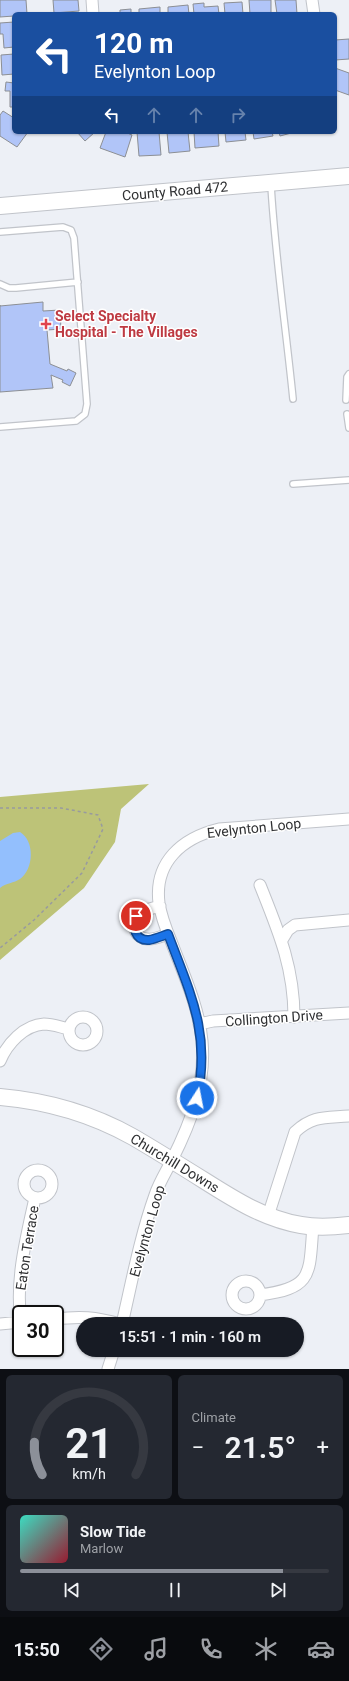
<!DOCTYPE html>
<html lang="en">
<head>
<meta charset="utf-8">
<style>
  :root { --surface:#171b24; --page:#242831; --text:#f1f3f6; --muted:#9ea1a6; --line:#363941; --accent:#8c9099 }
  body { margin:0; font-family:Roboto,sans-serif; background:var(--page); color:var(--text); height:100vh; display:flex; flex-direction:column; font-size:15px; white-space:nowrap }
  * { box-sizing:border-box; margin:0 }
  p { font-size:13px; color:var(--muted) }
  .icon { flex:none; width:22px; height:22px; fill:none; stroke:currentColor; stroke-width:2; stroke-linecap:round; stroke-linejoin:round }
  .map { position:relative; height:1369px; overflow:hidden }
  .panel { display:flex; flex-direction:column; gap:6px; padding:6px; background:#0d0f14; flex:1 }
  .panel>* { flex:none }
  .banner { position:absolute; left:12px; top:12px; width:325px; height:122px; border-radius:6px; box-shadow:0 1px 3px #0004; background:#1a4fa0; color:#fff; overflow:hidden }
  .speed { position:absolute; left:12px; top:1305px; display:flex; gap:8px; font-size:20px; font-weight:700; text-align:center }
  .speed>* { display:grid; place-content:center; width:52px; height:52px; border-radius:50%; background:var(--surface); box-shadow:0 1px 3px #0004; line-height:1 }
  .speed .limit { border:2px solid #111; border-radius:6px; background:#fff; color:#111 }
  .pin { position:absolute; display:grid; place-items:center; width:34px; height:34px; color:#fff; margin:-17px; border:2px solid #fff; border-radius:50%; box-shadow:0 1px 4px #0007 }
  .me { position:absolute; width:44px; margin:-22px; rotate:11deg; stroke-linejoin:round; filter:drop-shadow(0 0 3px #0008) }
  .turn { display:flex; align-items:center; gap:14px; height:84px; padding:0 16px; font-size:18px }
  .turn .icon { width:52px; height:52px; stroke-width:2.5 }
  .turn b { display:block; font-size:28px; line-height:34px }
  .lanes { display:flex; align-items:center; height:38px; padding:0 16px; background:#0003; justify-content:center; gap:20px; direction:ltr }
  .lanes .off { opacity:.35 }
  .big { font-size:30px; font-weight:600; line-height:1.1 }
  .panel .widget { flex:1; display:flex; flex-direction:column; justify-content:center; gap:6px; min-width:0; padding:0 14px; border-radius:6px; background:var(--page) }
  .panel .dial { align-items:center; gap:0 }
  .dial svg { height:104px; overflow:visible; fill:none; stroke:var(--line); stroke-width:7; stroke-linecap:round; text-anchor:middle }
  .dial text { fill:var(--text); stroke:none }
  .song { display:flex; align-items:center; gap:12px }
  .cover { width:48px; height:48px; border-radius:6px; background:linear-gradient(135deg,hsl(170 70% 55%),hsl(350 70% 35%)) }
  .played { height:4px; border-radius:2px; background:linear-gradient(90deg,var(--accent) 85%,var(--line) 85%) }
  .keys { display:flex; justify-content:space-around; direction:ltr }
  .heat { display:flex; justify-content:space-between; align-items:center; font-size:22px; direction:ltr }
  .panel .tiles { flex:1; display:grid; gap:6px; grid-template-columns:1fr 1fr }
  .widget:last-child { grid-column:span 2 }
  .trip { position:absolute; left:76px; top:1317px; width:228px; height:40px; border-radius:20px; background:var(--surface); box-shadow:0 1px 3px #0004; font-weight:600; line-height:40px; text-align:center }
  .menu { display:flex; height:64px; justify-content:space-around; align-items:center; background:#090b0e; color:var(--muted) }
  .menu .icon { width:28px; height:28px }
  .menu .active { color:var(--accent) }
  .menu b { font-size:18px; color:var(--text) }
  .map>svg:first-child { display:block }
</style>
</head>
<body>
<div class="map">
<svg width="349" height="1369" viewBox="0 0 349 1369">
  <rect width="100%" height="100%" fill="#edf0f6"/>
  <path fill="#bdc378" d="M149,784L121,809L115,842L84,888L0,960V797Z"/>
  <path fill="#93bffd" d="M20,832C35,841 34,869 20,879C14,883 6,883 0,888V841L13,833Z"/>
  <path fill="#b1c5f8" stroke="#8c8f94" d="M0,0H26L27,14H14V16L0,17Z
    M53,0H78L79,11L54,13Z
    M249,0H271V14H250Z
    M275,0H296L297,14H277Z
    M242,2L243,14H225L224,3Z
    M204,3V7L218,6L219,14H194L193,4Z
    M188,5L189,14H168V7Z
    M160,7V14H139V9Z
    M131,9V14H117H120V10Z
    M14,22V47L4,48L3,34H0V23Z
    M349,39V59L335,60V40Z
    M14,54V74L2,75L1,55Z
    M335,68L349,73V95L335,90Z
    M6,82L14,83V107H10V91H5Z
    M3,111L14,118V132H28L17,147L0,136V115Z
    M77,132H95L85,141Z
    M106,132H125L132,135L125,157L100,148Z
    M137,132H159L161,155L139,156Z
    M167,132H188L190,151L169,153Z
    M194,132H218L219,146L195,148Z
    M225,132H245L246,140L226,142Z
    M253,132H272L273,136L254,139Z
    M279,132H295L280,136Z
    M43,302V311L60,310L61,329L47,330L50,364L67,371L68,369L76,373L70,386L62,382L63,380L51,375L53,388L0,392V305V306Z"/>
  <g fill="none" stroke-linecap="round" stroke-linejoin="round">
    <g stroke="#c1c4ca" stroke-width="8">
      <path id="lane" d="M271,185C275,256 286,328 293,399
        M0,232L63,227L71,230L74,238L87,404L85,414L76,421L0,427
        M0,284L9,288H16L78,282
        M346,400L347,377L349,374
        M347,414L349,428
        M293,484L349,480"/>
    </g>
    <g stroke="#c1c4ca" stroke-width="13">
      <path id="street" d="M92,0L93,14
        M312,0L314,14
        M260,885C278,930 294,967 294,1017
        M160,906C154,908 147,909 142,912C129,919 133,938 147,939C154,940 162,936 168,934
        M282,940L288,930L295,925L349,920
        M69 1031a14 14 0 1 1 28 0a14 14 0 1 1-28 0Z
        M199,1024L213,1021L349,1013
        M0,1061C7,1044 24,1025 44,1024C52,1024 60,1027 69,1029
        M24 1184a14 14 0 1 1 28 0a14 14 0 1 1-28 0Z
        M268,1216L295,1132C313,1115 326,1118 349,1116
        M232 1295a14 14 0 1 1 28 0a14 14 0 1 1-28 0Z
        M260,1295C314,1288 309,1274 313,1226
        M55,1319C81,1316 95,1317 120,1324
        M21,1322C15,1280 26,1239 35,1198
        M0,1324L21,1322
        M122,1324C132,1281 140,1237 155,1195C159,1183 166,1172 172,1160C191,1122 206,1084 202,1041C199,1007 183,973 171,941C166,929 161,916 159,903C154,862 182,838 219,829L349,819
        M108,1369L114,1350"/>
    </g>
    <g stroke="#c1c4ca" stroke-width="18">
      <path id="secondary" d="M0,206L349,176
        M0,1097C46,1101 92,1114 133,1137C157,1151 181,1166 205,1181C235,1200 265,1219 301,1225C317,1228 333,1227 349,1225"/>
    </g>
    <path stroke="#989a9f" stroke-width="1.5" stroke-dasharray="3 3" stroke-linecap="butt" d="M0,808H61L98,815L103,829L82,873L34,920L0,948"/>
    <use href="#lane" stroke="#fff" stroke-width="5.5"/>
    <use href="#street" stroke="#fff" stroke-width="11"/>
    <use href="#secondary" stroke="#fff" stroke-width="16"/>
  </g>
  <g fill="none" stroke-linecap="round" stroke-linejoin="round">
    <g stroke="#114b97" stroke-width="10">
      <path id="route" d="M136,916C132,927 135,941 149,940C155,939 162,936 168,934C190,993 211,1033 197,1098"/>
    </g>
    <use href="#route" stroke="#1a73e8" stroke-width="7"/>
  </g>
  <path fill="#e0444e" stroke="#fff" stroke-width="1.5" d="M44 318h4v4h4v4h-4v4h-4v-4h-4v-4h4z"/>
  <g text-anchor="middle" stroke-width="3" stroke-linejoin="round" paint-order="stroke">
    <g font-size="14" fill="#2f3032" stroke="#fff">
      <text transform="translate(175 191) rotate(-5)" y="5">County Road 472</text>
      <text transform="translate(254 828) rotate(-6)" y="5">Evelynton Loop</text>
      <text transform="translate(274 1018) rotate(-4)" y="5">Collington Drive</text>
      <text transform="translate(175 1163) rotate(31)" y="5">Churchill Downs</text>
      <text transform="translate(147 1231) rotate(-74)" y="5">Evelynton Loop</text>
      <text transform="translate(27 1248) rotate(-81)" y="5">Eaton Terrace</text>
    </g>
    <g font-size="14" font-weight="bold" fill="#be3a42" stroke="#fff" text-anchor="start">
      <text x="55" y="321">Select Specialty<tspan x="55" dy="16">Hospital - The Villages</tspan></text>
    </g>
  </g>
</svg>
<div class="speed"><div class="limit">30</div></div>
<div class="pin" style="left:136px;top:916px;background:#d93025"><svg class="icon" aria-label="arrive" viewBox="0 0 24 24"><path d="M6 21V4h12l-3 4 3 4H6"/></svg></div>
<svg class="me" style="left:197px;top:1098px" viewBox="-20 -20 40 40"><circle r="17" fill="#1a73e8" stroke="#fff" stroke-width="3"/><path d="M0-11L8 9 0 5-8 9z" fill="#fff"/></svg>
<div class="trip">15:51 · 1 min · 160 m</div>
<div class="banner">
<div class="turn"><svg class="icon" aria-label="left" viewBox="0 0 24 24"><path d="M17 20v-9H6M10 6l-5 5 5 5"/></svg><div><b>120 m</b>Evelynton Loop</div></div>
<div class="lanes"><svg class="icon" aria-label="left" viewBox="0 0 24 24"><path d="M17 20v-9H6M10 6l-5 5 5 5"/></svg><svg class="icon off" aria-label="ahead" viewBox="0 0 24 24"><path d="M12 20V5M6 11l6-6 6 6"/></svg><svg class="icon off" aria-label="ahead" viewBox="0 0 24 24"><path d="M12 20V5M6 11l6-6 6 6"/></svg><svg class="icon off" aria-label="right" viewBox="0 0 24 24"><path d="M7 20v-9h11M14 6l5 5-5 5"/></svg></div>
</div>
</div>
<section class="panel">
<div class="tiles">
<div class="widget dial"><svg viewBox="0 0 100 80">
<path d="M14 69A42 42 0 1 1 86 69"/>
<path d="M14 69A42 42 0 0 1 8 44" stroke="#8c9099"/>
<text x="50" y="56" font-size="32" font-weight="700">21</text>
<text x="50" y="72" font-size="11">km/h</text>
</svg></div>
<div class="widget"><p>Climate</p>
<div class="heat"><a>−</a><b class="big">21.5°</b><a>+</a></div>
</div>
<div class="widget">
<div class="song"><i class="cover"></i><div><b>Slow Tide</b><p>Marlow</p></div></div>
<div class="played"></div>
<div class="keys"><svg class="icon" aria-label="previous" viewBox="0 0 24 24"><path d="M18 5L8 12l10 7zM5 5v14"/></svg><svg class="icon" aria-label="pause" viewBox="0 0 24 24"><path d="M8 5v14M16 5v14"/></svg><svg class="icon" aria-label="next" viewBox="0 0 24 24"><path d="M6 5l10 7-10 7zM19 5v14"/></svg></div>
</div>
</div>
</section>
<nav class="menu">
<b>15:50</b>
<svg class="icon active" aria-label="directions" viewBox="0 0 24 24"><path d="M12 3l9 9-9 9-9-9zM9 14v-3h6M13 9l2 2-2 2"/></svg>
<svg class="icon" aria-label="music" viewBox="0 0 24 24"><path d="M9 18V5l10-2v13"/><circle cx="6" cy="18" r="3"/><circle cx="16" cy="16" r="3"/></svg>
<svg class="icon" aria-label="phone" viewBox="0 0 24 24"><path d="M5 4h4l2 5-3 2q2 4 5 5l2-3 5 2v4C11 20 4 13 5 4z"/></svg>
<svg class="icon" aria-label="climate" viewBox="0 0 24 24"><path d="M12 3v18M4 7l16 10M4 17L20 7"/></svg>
<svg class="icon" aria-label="car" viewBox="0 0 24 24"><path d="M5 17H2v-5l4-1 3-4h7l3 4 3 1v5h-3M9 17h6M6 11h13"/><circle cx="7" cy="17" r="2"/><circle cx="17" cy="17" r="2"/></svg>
</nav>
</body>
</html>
